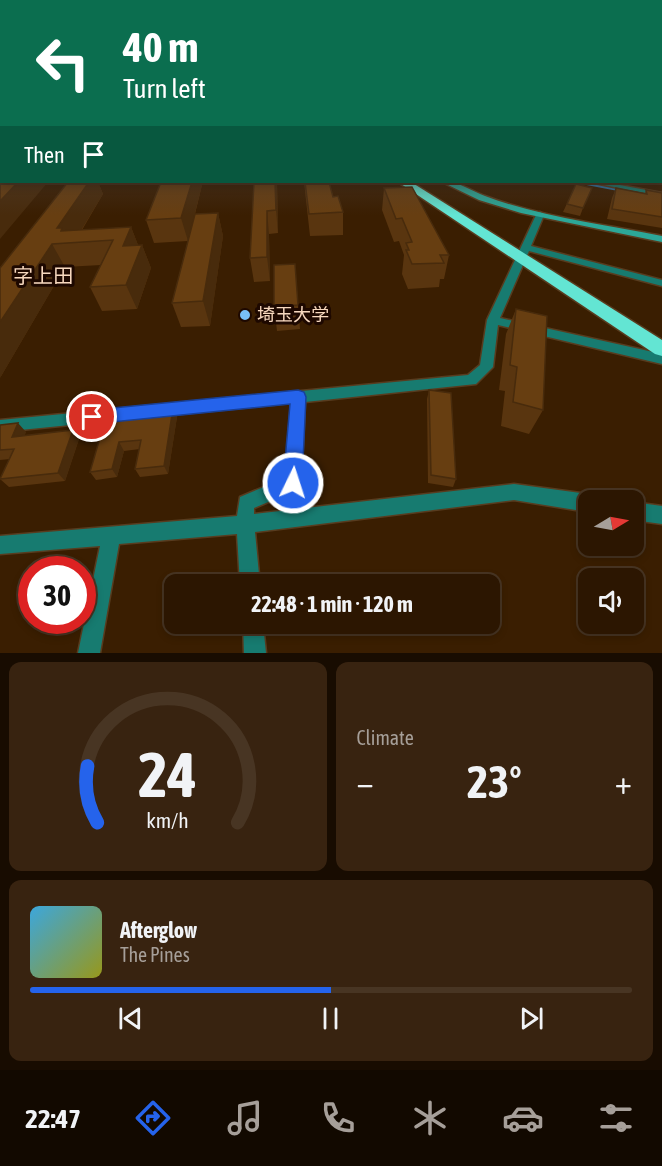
<!DOCTYPE html>
<html lang="en">
<head>
<meta charset="utf-8">
<style>
  :root { --surface:#2c1601; --page:#382310; --text:#f1f3f6; --muted:#a69f99; --line:#483523; --accent:#2563eb }
  body { margin:0; font-family:"Asap Condensed","Noto Sans JP",sans-serif; background:var(--page); color:var(--text); height:100vh; display:flex; flex-direction:column; font-size:22px; white-space:nowrap }
  * { box-sizing:border-box; margin:0 }
  p { font-size:20px; color:var(--muted) }
  .icon { flex:none; width:33px; height:33px; fill:none; stroke:currentColor; stroke-width:2; stroke-linecap:round; stroke-linejoin:round }
  .map { position:relative; height:653px; overflow:hidden }
  .drawer { display:flex; flex-direction:column; gap:9px; padding:9px; background:#180c01; flex:1 }
  .drawer>* { flex:none }
  .hud { position:absolute; left:0px; top:0px; width:663px; height:183px; box-shadow:0 3px 9px #0003,0 0 0 2px var(--line); background:#0b6e4f; color:#fff; overflow:hidden }
  .needle { width:39px; rotate:80deg }
  .buttons { position:absolute; left:578px; top:490px; display:grid; gap:12px }
  .buttons a { display:grid; place-items:center; width:66px; height:66px; border-radius:12px; background:var(--surface); box-shadow:0 3px 9px #0003,0 0 0 2px var(--line); font-size:30px }
  .speed { position:absolute; left:18px; top:556px; display:flex; gap:12px; font-size:30px; font-weight:700; text-align:center }
  .speed>* { display:grid; place-content:center; width:78px; height:78px; border-radius:50%; background:var(--surface); box-shadow:0 3px 9px #0003,0 0 0 2px var(--line); line-height:1 }
  .speed .limit { border:9px solid #d22; background:#fff; color:#111 }
  .pin { position:absolute; display:grid; place-items:center; width:51px; height:51px; color:#fff; margin:-26px; border:3px solid #fff; border-radius:50%; box-shadow:0 2px 6px #0007 }
  .me { position:absolute; width:66px; margin:-33px; rotate:4deg; stroke-linejoin:round; filter:drop-shadow(0 0 4px #0008) }
  .turn { display:flex; align-items:center; gap:21px; height:126px; padding:0 24px; font-size:27px }
  .turn .icon { width:78px; height:78px; stroke-width:2.5 }
  .turn b { display:block; font-size:42px; line-height:51px }
  .then { display:flex; align-items:center; height:57px; padding:0 24px; background:#0003; gap:12px; font-size:22px }
  .big { font-size:45px; font-weight:700; line-height:1.1 }
  .drawer .widget { flex:1; display:flex; flex-direction:column; justify-content:center; gap:9px; min-width:0; padding:0 21px; border-radius:12px; background:var(--page) }
  .drawer .dial { align-items:center; gap:0 }
  .dial svg { height:156px; overflow:visible; fill:none; stroke:var(--line); stroke-width:7; stroke-linecap:round; text-anchor:middle }
  .dial text { fill:var(--text); stroke:none }
  .song { display:flex; align-items:center; gap:18px }
  .cover { width:72px; height:72px; border-radius:9px; background:linear-gradient(135deg,hsl(200 70% 55%),hsl(60 70% 35%)) }
  .played { height:6px; border-radius:3px; background:linear-gradient(90deg,var(--accent) 50%,var(--line) 50%) }
  .keys { display:flex; justify-content:space-around; direction:ltr }
  .heat { display:flex; justify-content:space-between; align-items:center; font-size:33px; direction:ltr }
  .drawer .tiles { flex:1; display:grid; gap:9px; grid-template-columns:1fr 1fr }
  .widget:last-child { grid-column:span 2 }
  .trip { position:absolute; left:164px; top:574px; width:336px; height:60px; border-radius:12px; background:var(--surface); box-shadow:0 3px 9px #0003,0 0 0 2px var(--line); font-weight:700; line-height:60px; text-align:center }
  .tab-bar { display:flex; height:96px; justify-content:space-around; align-items:center; background:#120900; color:var(--muted) }
  .tab-bar .icon { width:42px; height:42px }
  .tab-bar .current { color:var(--accent) }
  .tab-bar b { font-size:27px; color:var(--text) }
  .map>svg:first-child { display:block }
</style>
</head>
<body>
<div class="map">
<svg width="662" height="653" viewBox="0 0 662 653">
  <rect width="100%" height="100%" fill="#3a1e01"/>
  <g fill="none" stroke-linecap="round" stroke-linejoin="round">
    <path stroke="#2d77ab" stroke-width="2" d="M581,182L591,184"/>
    <path stroke="#2d77ab" stroke-width="3" d="M584,183L621,190"/>
    <g stroke="#583c1f" stroke-width="3">
      <path id="street" d="M590,182H604L662,193V197Z
        M540,212L544,215L531,246L662,280V286L529,251L500,318L662,354V364L498,325L493,367L476,384L305,402L301,483L299,489L254,508V514L514,484L588,494L594,497L596,501H588V512L514,500L255,532L260,585H240L237,534L119,544L100,653H78L100,546L0,554V536L237,516L240,497L285,478L291,403L0,432V420L468,375L480,365L487,320L536,215Z
        M633,502L662,506V524L633,520Z
        M243,624H263L266,653H244Z"/>
    </g>
    <g stroke="#583c1f" stroke-width="3">
      <path id="secondary" d="M442,182C457,180 471,191 485,196C541,217 603,224 662,236V242L521,213L479,200Z"/>
    </g>
    <g stroke="#583c1f" stroke-width="3">
      <path id="highway" d="M398,182H411L662,340V356L655,354Z"/>
    </g>
    <use href="#street" fill="#177b70" fill-rule="evenodd"/>
    <use href="#secondary" fill="#2ca798" fill-rule="evenodd"/>
    <use href="#highway" fill="#63e5d3" fill-rule="evenodd"/>
  </g>
  <path fill="#59350f" d="M0,123H2V166L0,167Z
    M68,182H98L103,194L82,230L131,227L138,245H142L151,268L137,309L102,311L90,287L101,265L65,267L0,378Z
    M161,182H202V185L195,214L218,213L223,236L210,326L181,327L172,303L188,241L154,243L146,220Z
    M254,182H277L278,233L269,234L270,281L254,282L250,258Z
    M304,182H329L333,197L343,212V235L310,236Z
    M576,184L583,208L580,216L563,212Z
    M384,188L449,255L444,279H440L439,287L408,289L402,274L404,255L399,241L394,242L382,210Z
    M616,188L645,193L646,190L662,193V228L607,219L612,198Z
    M295,264L300,329L277,331L274,306Z
    M516,309L543,410L529,434L501,426L505,391L499,390L506,334Z
    M429,390L456,479L453,487L428,483L427,399Z
    M173,408L177,417L168,474L140,477L135,469L140,449L124,451L117,477L96,480L90,472L106,417Z
    M0,425L26,432L24,436L73,430L79,439L65,481L9,487L0,479L10,459L0,460Z"/>
  <path fill="#482b0c" d="M18,182H48L0,239V201Z
    M89,182H98L103,194L74,242L57,228Z
    M192,182H202V185L188,241L181,218Z
    M275,182H277L278,233L276,210Z
    M267,211L269,234L270,281L267,257Z
    M218,213L223,236L210,326L203,301Z
    M131,227L140,250L142,245L151,268L137,309L126,285L123,246Z
    M52,244L65,267L0,378V322Z
    M173,408L177,417L168,474L164,466Z
    M18,423L26,432L20,446L12,437Z
    M73,430L79,439L65,481L58,473Z
    M119,442L124,451L117,477L112,469Z"/>
  <path fill="#673e11" stroke="#482b0c" stroke-width="1.5" d="M0,123H2V145L0,146Z
    M0,169H2V182H18L0,201Z
    M68,182H89L57,228H62L61,231L131,227L123,246L142,245L126,285L90,287L113,240L52,244L0,322V268Z
    M161,182H192L181,218L146,220Z
    M254,182H275L276,210L267,211V257L250,258Z
    M305,182H329L333,197L338,196L343,212L309,214Z
    M576,184L592,188L583,208L567,204Z
    M412,187L449,255H440L444,263L412,264L406,250H409L406,243L412,242L402,218L396,219L384,188Z
    M616,188L647,194L646,190L662,193V217L612,209Z
    M218,213L203,301L172,303L195,214Z
    M295,264L298,305L274,306V265Z
    M516,309L547,316L543,410L513,402L517,367L510,365Z
    M429,390L451,393L456,479L431,475Z
    M173,408L164,466L135,469L141,440L119,442L112,469L90,472L106,417Z
    M18,423L12,437L73,430L58,473L0,479L14,449L0,450V425Z"/>
  <linearGradient id="sky" x2="0" y2="1"><stop stop-color="#201001"/><stop offset="0.57" stop-color="#4f4138"/><stop offset="1" stop-color="#4f4138" stop-opacity="0"/></linearGradient>
  <rect width="662" height="215" fill="url(#sky)"/>
  <path fill="#2563eb" stroke="#184099" stroke-width="1.5" d="M298,390L304,392L306,397L302,483L299,489L293,492L286,489L283,483L290,404L92,424L86,422L83,417L86,412L92,410Z"/>
  <circle fill="#78bff7" stroke="#1d0800" stroke-width="2" cx="245" cy="315" r="6"/>
  <g text-anchor="middle" stroke-width="6" stroke-linejoin="round" paint-order="stroke">
    <g font-size="18" fill="#f7d8be" stroke="#1d0800" text-anchor="start">
      <text x="257" y="321">埼玉大学</text>
    </g>
    <g font-size="20" fill="#f7d8be" stroke="#1d0800">
      <text x="43" y="283">字上田</text>
    </g>
  </g>
</svg>
<div class="buttons">
<a><svg class="needle" viewBox="-14 -14 28 28"><path d="M0-13l5 13h-10z" fill="#e53935"/><path d="M0 13l5-13h-10z" fill="#a69f99"/></svg></a>
<a><svg class="icon" aria-label="sound" viewBox="0 0 24 24"><path d="M4 9h4l5-4v14l-5-4H4zM17 9q2 3 0 6"/></svg></a>
</div>
<div class="speed"><div class="limit">30</div></div>
<div class="pin" style="left:92px;top:417px;background:#d93025"><svg class="icon" aria-label="arrive" viewBox="0 0 24 24"><path d="M6 21V4h12l-3 4 3 4H6"/></svg></div>
<svg class="me" style="left:293px;top:483px" viewBox="-20 -20 40 40"><circle r="17" fill="#2563eb" stroke="#fff" stroke-width="3"/><path d="M0-11L8 9 0 5-8 9z" fill="#fff"/></svg>
<div class="trip">22:48 · 1 min · 120 m</div>
<div class="hud">
<div class="turn"><svg class="icon" aria-label="left" viewBox="0 0 24 24"><path d="M17 20v-9H6M10 6l-5 5 5 5"/></svg><div><b>40 m</b>Turn left</div></div>
<div class="then">Then<svg class="icon" aria-label="arrive" viewBox="0 0 24 24"><path d="M6 21V4h12l-3 4 3 4H6"/></svg></div>
</div>
</div>
<section class="drawer">
<div class="tiles">
<div class="widget dial"><svg viewBox="0 0 100 80">
<path d="M14 69A42 42 0 1 1 86 69"/>
<path d="M14 69A42 42 0 0 1 9 40" stroke="#2563eb"/>
<text x="50" y="56" font-size="32" font-weight="700">24</text>
<text x="50" y="72" font-size="11">km/h</text>
</svg></div>
<div class="widget"><p>Climate</p>
<div class="heat"><a>−</a><b class="big">23°</b><a>+</a></div>
</div>
<div class="widget">
<div class="song"><i class="cover"></i><div><b>Afterglow</b><p>The Pines</p></div></div>
<div class="played"></div>
<div class="keys"><svg class="icon" aria-label="previous" viewBox="0 0 24 24"><path d="M18 5L8 12l10 7zM5 5v14"/></svg><svg class="icon" aria-label="pause" viewBox="0 0 24 24"><path d="M8 5v14M16 5v14"/></svg><svg class="icon" aria-label="next" viewBox="0 0 24 24"><path d="M6 5l10 7-10 7zM19 5v14"/></svg></div>
</div>
</div>
</section>
<nav class="tab-bar">
<b>22:47</b>
<svg class="icon current" aria-label="directions" viewBox="0 0 24 24"><path d="M12 3l9 9-9 9-9-9zM9 14v-3h6M13 9l2 2-2 2"/></svg>
<svg class="icon" aria-label="music" viewBox="0 0 24 24"><path d="M9 18V5l10-2v13"/><circle cx="6" cy="18" r="3"/><circle cx="16" cy="16" r="3"/></svg>
<svg class="icon" aria-label="phone" viewBox="0 0 24 24"><path d="M5 4h4l2 5-3 2q2 4 5 5l2-3 5 2v4C11 20 4 13 5 4z"/></svg>
<svg class="icon" aria-label="climate" viewBox="0 0 24 24"><path d="M12 3v18M4 7l16 10M4 17L20 7"/></svg>
<svg class="icon" aria-label="car" viewBox="0 0 24 24"><path d="M5 17H2v-5l4-1 3-4h7l3 4 3 1v5h-3M9 17h6M6 11h13"/><circle cx="7" cy="17" r="2"/><circle cx="17" cy="17" r="2"/></svg>
<svg class="icon" aria-label="filters" viewBox="0 0 24 24"><path d="M4 7h16M4 17h16"/><circle cx="9" cy="7" r="2"/><circle cx="15" cy="17" r="2"/></svg>
</nav>
</body>
</html>
